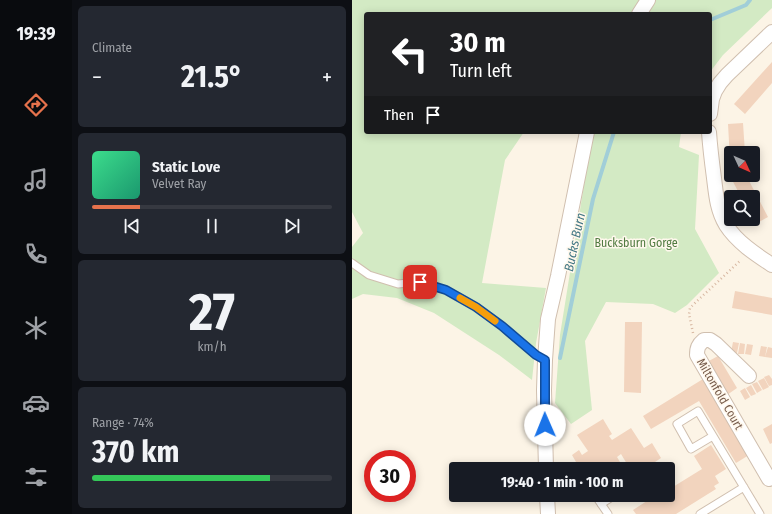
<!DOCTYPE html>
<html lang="en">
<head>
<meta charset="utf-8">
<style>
  :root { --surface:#171b24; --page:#242831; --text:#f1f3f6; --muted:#9ea1a6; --line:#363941; --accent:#e6724c }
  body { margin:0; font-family:"Fira Sans Condensed",sans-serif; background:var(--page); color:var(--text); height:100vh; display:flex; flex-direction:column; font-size:15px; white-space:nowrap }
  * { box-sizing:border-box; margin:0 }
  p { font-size:13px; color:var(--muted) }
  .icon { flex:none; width:22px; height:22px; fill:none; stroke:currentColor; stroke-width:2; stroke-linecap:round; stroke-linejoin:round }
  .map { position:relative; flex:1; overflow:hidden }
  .panel { display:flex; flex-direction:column; gap:6px; padding:6px; background:#0d0f14; width:280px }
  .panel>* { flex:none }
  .top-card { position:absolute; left:12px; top:12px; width:348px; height:122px; border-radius:4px; box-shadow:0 2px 10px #0003; background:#202124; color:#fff; overflow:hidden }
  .needle { width:26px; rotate:134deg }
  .fabs { position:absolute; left:372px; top:146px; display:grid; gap:8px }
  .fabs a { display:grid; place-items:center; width:36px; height:36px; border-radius:4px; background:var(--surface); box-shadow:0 2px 10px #0003; font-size:20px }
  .speed { position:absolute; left:12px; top:450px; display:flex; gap:8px; font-size:20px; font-weight:700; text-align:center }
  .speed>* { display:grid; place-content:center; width:52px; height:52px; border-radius:50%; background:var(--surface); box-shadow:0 2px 10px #0003; line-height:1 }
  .speed .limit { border:6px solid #d22; background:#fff; color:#111 }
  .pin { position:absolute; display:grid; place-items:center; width:34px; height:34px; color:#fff; margin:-17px; border-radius:8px; box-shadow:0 2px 6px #0006 }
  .me { position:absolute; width:44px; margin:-22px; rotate:359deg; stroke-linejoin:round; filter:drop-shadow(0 0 3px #0008) }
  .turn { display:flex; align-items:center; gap:14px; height:84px; padding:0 20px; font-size:18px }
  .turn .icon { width:52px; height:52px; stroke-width:2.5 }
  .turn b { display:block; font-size:28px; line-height:34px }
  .then { display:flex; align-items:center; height:38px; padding:0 20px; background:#0003; gap:8px; font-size:15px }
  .big { font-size:30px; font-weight:700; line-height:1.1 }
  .panel .widget { flex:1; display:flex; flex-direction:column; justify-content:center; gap:6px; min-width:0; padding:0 14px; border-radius:6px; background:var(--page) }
  .panel .dial { align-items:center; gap:0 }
  .dial b { font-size:52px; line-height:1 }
  .song { display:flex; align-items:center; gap:12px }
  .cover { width:48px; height:48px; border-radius:6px; background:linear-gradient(135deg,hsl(150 70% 55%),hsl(160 70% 35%)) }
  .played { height:4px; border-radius:2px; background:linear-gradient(90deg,var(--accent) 20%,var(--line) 20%) }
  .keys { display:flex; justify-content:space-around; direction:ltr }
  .heat { display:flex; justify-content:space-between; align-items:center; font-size:22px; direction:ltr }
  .charge { height:6px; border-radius:3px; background:linear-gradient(90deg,#34c759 74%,var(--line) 0) }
  .trip { position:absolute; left:97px; top:462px; width:226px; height:40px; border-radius:4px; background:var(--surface); box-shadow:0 2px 10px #0003; font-weight:700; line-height:40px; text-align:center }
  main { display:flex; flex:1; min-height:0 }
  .tabs { display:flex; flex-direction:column; width:72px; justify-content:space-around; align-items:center; background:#090b0e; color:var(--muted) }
  .tabs .icon { width:28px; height:28px }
  .tabs .current { color:var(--accent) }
  .tabs b { font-size:18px; color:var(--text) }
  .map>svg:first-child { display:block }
</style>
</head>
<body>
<main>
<nav class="tabs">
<b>19:39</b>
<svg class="icon current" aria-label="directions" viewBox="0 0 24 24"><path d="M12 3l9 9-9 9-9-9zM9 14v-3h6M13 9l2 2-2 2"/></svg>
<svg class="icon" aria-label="music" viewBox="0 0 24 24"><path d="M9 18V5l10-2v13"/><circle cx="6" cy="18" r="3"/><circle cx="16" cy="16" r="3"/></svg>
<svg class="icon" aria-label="phone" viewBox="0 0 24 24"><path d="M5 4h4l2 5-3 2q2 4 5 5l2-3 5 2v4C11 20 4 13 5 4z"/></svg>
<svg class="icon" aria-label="climate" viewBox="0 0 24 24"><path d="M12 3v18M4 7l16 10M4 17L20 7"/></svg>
<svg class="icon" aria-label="car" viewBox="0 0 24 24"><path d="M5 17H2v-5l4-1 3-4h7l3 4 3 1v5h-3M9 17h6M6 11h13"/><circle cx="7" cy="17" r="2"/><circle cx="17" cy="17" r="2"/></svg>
<svg class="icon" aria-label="filters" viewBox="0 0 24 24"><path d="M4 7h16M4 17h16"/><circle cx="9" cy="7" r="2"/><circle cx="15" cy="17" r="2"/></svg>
</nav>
<section class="panel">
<div class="widget"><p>Climate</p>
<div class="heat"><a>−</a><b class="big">21.5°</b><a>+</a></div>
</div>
<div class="widget">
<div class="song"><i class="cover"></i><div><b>Static Love</b><p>Velvet Ray</p></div></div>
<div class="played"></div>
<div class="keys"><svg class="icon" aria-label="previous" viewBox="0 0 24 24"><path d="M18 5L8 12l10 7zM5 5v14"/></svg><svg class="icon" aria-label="pause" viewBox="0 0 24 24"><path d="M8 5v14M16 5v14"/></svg><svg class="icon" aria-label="next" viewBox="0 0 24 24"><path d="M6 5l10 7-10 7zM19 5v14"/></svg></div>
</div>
<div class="widget dial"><b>27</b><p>km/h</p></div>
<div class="widget"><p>Range · 74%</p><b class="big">370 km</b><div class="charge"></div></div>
</section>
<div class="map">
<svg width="420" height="514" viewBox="0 0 420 514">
  <rect width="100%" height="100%" fill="#fcf4e6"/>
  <path fill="#d3eac4" d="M0,0H420V8L371,55L358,72V14H14V132H172L153,160L130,283L194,288L184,343L180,380L147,355L82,313L45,298L11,294L0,299V247L11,233L0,212Z
    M232,132H329L327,147L347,155L343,229L367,273L335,305L323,313L301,304L254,302L233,341L240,410L219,424L203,403L208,335L240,135Z"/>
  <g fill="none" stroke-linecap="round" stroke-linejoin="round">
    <path stroke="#a1ced8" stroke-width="4" d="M358,20L394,5L398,0
      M208,358L241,199L262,132"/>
  </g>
  <path fill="#f2d4be" d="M420,62V83L393,114L382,104Z
    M391,123L393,153H379V160H378L376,124Z
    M379,175H394L416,217L403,224L401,219V197H389L378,176Z
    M383,291L420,298V315L380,308Z
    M273,322H290L289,393L272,392Z
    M381,342L387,343L385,353L379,352Z
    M388,343L393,344L392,354H386Z
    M395,344L401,345L399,355L393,354Z
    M409,346L415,347L413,357L407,356Z
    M416,347L420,348V358L413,357Z
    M366,356L385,388L375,395L355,362Z
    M417,375L420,379V385L417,386L412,377Z
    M412,378L417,387L411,390L406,381Z
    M351,379L397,455L384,463L347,401L299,429L291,416Z
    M405,382L410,390L405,393L400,384Z
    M399,385L404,394L399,396L394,388Z
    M393,388L398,397L393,400L388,391Z
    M251,419L260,434L257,436L260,440L279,428L292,448L300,443L309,458L300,464L303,469H278L269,454L265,457L268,462L258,469H228L220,455L227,450L230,455L236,451L225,435Z
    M420,424V443L418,444L411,429Z
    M359,445L374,469L363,476L367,483L362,486L364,489L324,514H284L281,510L301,497L300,495H316V490L350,469L342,456Z"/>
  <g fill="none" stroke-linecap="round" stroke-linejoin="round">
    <g stroke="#d0bfaf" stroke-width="9">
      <path id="lane" d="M0,263L17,275L46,284L68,282L94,290L124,307L150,326L184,355L193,360
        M361,436L339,449L325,424L346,411L408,514
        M243,495L256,514
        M249,504L263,495
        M348,514L392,487"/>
    </g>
    <g stroke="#d0bfaf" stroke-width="16">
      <path id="street" d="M287,14L296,0
        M358,114L360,99L363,91L368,83L375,75L420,32
        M357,132C358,147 360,163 362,178C364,194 365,210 374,225C385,242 403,254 420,265
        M397,376L364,344L358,340H352C346,345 345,348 345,355L417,479L420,477
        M194,469L192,390L193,360L196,319L206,276L235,132
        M195,495L196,514"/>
    </g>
    <path stroke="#d7b7a1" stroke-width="2.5" stroke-dasharray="1 3" stroke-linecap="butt" d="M341,333L337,314L338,308L343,303L389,260"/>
    <use href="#lane" stroke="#fff" stroke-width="7"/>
    <use href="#street" stroke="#fff" stroke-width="14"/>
  </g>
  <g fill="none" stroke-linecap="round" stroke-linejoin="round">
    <g stroke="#114b97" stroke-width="10">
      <path id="route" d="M68,282L94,290L124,307L150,326L184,355L193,360V425"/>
    </g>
    <use href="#route" stroke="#1a73e8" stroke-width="7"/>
    <path stroke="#f59e0b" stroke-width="7" d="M108,298L124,307L143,321"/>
  </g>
  <g text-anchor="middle" stroke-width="3" stroke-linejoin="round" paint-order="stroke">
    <g font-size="12" fill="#527c42" stroke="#fff8ed">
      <text x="284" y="247">Bucksburn Gorge</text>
    </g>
    <g font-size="12" fill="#765b4b" stroke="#fff8ed">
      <text transform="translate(368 394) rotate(60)" y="4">Miltonfold Court</text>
    </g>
    <g font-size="13" font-style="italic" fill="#417683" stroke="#fff8ed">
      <text transform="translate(222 242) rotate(-78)" y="5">Bucks Burn</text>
    </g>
  </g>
</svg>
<div class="fabs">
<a><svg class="needle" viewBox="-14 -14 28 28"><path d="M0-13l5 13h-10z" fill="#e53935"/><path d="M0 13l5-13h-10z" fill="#9ea1a6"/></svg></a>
<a><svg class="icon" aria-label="search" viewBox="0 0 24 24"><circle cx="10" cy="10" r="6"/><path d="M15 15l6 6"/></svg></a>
</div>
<div class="speed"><div class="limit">30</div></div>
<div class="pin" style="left:68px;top:282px;background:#d93025"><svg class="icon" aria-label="arrive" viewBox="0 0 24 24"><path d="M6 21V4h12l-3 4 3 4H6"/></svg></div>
<svg class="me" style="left:193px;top:425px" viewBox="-20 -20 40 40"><circle r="19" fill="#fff"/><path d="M0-13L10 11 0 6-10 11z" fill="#1a73e8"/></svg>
<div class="trip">19:40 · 1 min · 100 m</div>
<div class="top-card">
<div class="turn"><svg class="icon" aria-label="left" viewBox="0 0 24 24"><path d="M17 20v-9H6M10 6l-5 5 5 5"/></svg><div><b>30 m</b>Turn left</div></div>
<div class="then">Then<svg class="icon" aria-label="arrive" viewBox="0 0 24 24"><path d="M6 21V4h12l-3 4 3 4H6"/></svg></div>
</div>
</div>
</main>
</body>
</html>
